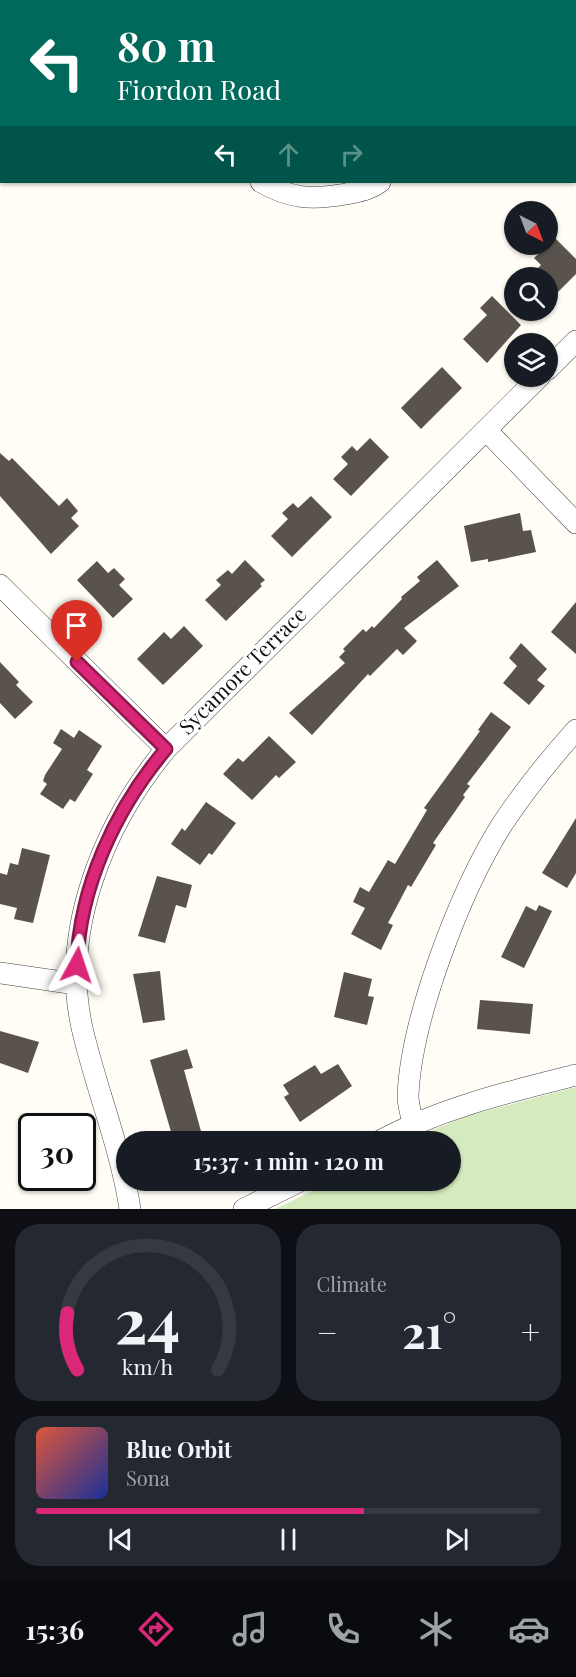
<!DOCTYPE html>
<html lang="en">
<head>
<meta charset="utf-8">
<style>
  :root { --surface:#171b24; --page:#242831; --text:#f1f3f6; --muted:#9ea1a6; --line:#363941; --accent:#db2777 }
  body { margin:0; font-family:"Playfair Display",serif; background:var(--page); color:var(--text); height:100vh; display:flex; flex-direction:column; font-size:22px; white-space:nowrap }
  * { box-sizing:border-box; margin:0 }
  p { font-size:20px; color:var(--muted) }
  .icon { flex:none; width:33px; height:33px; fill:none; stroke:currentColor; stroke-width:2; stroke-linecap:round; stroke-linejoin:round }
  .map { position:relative; height:1209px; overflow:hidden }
  .drawer { display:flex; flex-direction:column; gap:15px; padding:15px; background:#0d0f14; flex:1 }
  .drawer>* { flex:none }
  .hud { position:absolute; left:0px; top:0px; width:576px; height:183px; box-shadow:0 2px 4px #0004; background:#00695c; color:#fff; overflow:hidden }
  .needle { width:39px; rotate:138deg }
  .tools { position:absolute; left:504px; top:201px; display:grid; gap:12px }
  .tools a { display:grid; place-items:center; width:54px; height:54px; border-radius:50%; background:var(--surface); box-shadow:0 2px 4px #0004; font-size:30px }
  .speed { position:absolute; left:18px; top:1113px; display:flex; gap:12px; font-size:30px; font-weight:700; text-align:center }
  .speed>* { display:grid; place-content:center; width:78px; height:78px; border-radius:50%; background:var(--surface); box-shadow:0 2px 4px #0004; line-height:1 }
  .speed .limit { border:3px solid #111; border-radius:9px; background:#fff; color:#111 }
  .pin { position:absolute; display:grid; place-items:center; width:51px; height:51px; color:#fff; margin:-62px -26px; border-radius:50% 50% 50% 0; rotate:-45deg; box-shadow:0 0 6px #0007 }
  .pin .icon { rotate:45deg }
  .me { position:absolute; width:66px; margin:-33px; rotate:5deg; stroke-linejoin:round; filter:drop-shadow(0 0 4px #0008) }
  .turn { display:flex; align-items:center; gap:21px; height:126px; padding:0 18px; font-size:27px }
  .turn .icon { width:78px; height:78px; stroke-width:2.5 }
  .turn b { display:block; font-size:42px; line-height:51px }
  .lanes { display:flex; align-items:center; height:57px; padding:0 18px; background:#0003; justify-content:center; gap:30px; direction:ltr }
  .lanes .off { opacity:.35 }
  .big { font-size:45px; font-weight:700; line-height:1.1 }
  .drawer .card { flex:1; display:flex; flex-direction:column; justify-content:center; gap:9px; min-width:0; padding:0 21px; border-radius:24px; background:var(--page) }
  .drawer .dial { align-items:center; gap:0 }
  .dial svg { height:156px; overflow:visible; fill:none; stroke:var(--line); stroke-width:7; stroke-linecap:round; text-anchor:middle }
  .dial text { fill:var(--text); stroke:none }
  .song { display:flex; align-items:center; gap:18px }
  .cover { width:72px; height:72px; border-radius:9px; background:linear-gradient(135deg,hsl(10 70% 55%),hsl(230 70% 35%)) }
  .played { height:6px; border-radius:3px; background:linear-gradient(90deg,var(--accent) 65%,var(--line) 65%) }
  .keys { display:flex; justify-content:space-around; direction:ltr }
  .heat { display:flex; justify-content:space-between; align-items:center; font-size:33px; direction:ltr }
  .drawer .tiles { flex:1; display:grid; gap:15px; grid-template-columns:1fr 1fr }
  .card:last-child { grid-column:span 2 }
  .trip { position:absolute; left:116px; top:1131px; width:345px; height:60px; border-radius:30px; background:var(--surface); box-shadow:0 2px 4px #0004; font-weight:700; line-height:60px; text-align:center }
  .tab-bar { display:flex; height:96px; justify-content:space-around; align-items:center; background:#090b0e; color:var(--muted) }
  .tab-bar .icon { width:42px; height:42px }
  .tab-bar .current { color:var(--accent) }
  .tab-bar b { font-size:27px; color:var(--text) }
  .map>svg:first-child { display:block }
</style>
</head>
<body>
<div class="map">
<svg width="576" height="1209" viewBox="0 0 576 1209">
  <rect width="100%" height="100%" fill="#fffdf5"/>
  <path fill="#d5ebbd" d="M576,1087V1209H275L333,1181L450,1180V1142L406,1141L467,1116Z"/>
  <path fill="#5a524d" d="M555,238L576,259V274L548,302V278H528L541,265L534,258Z
    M492,296L521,325L487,363L463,339L487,315L480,308Z
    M442,367L462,388L421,429L401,408Z
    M370,438L389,457L351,496L333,479L348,464L341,457L352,446L357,451Z
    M0,453L9,461L12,458L59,506L67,498L78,511L71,518L79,526L51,554L0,496Z
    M311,496L332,517L292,557L271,536L288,519L282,513L293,503L298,508Z
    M520,513L523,531L531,530L536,552L488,562V559L471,562L464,526Z
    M245,560L265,580L260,584L262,586L226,621L205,600L221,585L216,580L228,570L232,574Z
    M437,560L459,586L404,628L417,641L403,655L397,649L370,676L368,674L312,735L289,713L345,663L339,657L345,651L343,649L363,629L366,632L372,626L374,628L402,599L401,597L420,581L417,577Z
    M97,561L108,573L114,568L125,579L119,585L133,599L113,618L77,580Z
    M576,602V654L551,632Z
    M184,626L203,646L163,685L137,659L164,632L171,639Z
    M521,643L547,669L537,680L545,686L529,705L503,683L517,666L509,658Z
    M0,662L19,682L16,685L33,702L15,719L0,703Z
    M491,712L511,727L467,784L470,786L463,795L465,797L433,843L436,845L411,887L408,885L388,923L393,925L381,950L351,934L365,908L353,902L360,887L369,892L388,860L395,864L427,810L424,808L480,731L478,730Z
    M61,729L74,738L79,730L102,746L87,770L93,774L75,802L70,799L63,809L40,794L47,784L43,781L45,775L62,749L53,743Z
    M269,736L296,762L279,778L276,775L252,800L223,774L238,758L243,762Z
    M206,802L236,823L212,855L209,853L200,865L171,844L182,828L185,831Z
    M576,818V873L567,888L542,873Z
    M22,848L50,855L33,923L14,919L17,908L0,904V873L7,875L10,863L18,865Z
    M157,876L192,885L186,908L176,905L165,943L138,936Z
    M539,905L552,911L524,968L501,957L526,906L536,911Z
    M160,971L165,1020L143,1023L133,974Z
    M344,972L372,979L368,996L374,997L367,1025L334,1017Z
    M480,1000L533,1004L530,1034L477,1029Z
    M0,1031L39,1042L28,1073L0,1063Z
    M187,1049L193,1068L184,1070L204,1142H174L150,1060Z
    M338,1064L352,1086L300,1122L284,1097L289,1094L283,1085L315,1065L321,1074Z"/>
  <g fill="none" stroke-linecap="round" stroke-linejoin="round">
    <g stroke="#444" stroke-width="22">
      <path id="minor" d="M210,0L212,2
        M455,0V2
        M261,182C291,199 312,200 346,194C359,191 369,190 380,182
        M548,369L576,341
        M486,430L576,523
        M0,585L166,749
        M0,973L76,984
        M413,1123C411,1114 408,1105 408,1096C411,1018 461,889 503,823C525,790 550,759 576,730
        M378,1142C440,1108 508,1092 576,1075
        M130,1209C121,1149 97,1091 83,1032C59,933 103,825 166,749L540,376
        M244,1209L302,1180"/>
    </g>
    <use href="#minor" stroke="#fff" stroke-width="21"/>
  </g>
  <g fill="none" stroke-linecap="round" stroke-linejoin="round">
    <g stroke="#8e194d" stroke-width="15">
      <path id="route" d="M77,965C79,887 116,808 166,749L77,662"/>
    </g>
    <use href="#route" stroke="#db2777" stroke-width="10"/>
  </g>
  <g text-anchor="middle" stroke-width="6" stroke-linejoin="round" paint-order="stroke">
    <g font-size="21" fill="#111" stroke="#fff">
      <text transform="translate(243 671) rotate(-45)" y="7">Sycamore Terrace</text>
    </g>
  </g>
</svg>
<div class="tools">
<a><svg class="needle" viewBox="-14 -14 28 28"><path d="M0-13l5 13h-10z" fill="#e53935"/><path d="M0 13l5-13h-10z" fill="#9ea1a6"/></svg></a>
<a><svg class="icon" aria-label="search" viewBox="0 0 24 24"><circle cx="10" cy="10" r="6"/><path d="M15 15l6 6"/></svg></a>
<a><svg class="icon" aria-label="layers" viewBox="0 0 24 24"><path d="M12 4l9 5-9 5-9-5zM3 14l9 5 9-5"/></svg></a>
</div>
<div class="speed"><div class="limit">30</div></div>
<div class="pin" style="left:77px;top:662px;background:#d93025"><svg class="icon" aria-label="arrive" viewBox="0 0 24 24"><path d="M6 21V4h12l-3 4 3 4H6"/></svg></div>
<svg class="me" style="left:77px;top:965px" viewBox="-20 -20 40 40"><path d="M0-17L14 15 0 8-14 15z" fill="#db2777" stroke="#fff" stroke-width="4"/></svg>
<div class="trip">15:37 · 1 min · 120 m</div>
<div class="hud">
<div class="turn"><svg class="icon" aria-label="left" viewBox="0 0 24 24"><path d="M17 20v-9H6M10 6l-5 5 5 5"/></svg><div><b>80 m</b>Fiordon Road</div></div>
<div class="lanes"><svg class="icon" aria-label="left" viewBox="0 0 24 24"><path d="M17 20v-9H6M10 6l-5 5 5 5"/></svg><svg class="icon off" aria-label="ahead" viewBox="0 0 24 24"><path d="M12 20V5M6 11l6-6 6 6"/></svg><svg class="icon off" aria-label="right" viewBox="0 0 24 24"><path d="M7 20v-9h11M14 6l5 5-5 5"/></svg></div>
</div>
</div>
<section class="drawer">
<div class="tiles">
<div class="card dial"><svg viewBox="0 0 100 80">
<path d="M14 69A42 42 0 1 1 86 69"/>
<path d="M14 69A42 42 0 0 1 9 40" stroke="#db2777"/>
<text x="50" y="56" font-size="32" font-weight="700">24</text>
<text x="50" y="72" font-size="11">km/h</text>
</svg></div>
<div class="card"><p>Climate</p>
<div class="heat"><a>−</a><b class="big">21°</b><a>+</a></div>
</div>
<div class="card">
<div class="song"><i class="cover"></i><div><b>Blue Orbit</b><p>Sona</p></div></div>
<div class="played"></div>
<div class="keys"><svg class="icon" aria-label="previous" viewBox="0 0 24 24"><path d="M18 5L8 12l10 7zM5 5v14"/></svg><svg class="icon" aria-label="pause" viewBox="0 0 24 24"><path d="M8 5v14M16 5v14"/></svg><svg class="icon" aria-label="next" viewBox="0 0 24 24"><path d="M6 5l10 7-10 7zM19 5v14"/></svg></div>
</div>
</div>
</section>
<nav class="tab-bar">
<b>15:36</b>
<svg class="icon current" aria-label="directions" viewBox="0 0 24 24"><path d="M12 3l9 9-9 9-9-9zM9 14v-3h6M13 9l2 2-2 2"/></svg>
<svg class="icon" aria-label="music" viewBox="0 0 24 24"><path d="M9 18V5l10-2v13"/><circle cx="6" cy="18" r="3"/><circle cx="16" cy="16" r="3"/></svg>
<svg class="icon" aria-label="phone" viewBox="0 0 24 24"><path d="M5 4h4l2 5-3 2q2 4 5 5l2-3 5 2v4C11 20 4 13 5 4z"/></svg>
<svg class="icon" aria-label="climate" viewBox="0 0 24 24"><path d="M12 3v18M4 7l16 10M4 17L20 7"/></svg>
<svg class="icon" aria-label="car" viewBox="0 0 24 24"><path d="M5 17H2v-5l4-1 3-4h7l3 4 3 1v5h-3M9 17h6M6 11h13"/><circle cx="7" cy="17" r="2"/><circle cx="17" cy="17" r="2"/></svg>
</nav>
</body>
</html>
